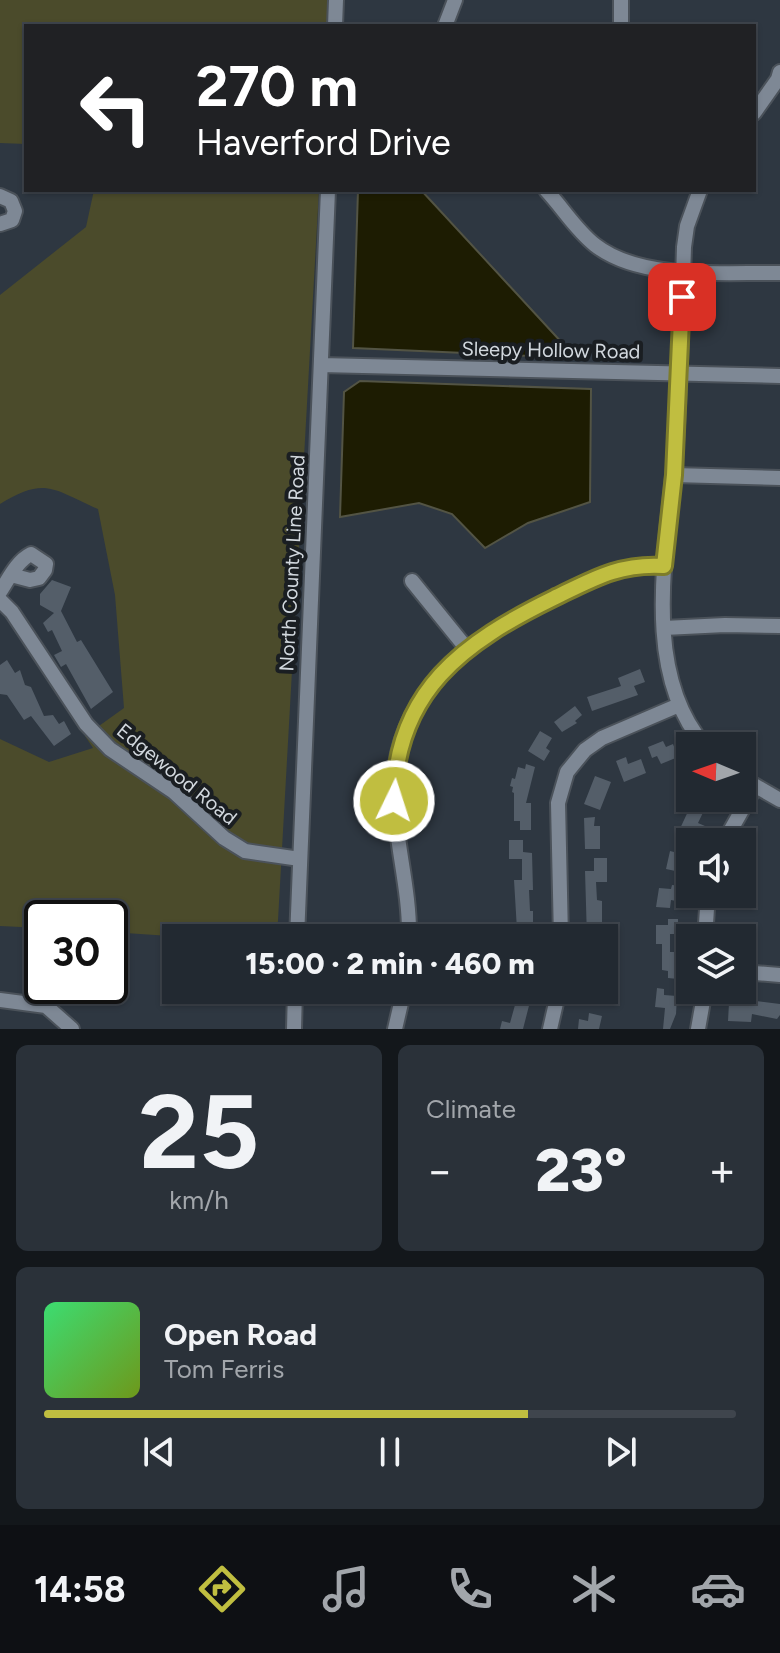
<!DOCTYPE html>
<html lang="en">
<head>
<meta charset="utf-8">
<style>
  :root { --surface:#222931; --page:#2a3139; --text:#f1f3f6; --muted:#a2a6ab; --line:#3f454d; --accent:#c0be40 }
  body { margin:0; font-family:Figtree,sans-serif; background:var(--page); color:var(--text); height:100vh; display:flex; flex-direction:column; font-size:30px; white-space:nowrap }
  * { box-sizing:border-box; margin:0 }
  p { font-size:26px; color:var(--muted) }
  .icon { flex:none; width:44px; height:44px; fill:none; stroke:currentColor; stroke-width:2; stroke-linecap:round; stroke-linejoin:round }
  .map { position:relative; height:1029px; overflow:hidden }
  .details { display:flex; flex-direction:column; gap:16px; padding:16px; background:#13171b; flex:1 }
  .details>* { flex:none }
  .guide { position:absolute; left:24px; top:24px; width:732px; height:168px; border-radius:0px; box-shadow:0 2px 6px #0004,0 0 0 2px var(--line); background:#202124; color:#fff; overflow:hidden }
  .needle { width:52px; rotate:272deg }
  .tools { position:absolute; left:676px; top:732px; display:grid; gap:16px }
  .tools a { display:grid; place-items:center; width:80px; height:80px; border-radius:0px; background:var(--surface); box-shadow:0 2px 6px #0004,0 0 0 2px var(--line); font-size:40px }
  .speed { position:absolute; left:24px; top:900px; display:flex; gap:16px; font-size:40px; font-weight:700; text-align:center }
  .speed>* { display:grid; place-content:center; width:104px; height:104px; border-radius:50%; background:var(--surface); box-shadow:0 2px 6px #0004,0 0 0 2px var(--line); line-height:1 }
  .speed .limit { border:4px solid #111; border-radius:12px; background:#fff; color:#111 }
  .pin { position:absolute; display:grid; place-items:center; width:68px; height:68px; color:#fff; margin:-34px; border-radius:16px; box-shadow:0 4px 12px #0006 }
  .me { position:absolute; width:88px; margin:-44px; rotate:4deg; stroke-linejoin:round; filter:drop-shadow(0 0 6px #0008) }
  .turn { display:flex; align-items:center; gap:28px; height:168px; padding:0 40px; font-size:36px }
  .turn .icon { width:104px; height:104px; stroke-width:2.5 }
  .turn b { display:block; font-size:56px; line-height:68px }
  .big { font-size:60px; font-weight:800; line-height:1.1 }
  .details .widget { flex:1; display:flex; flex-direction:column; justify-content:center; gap:12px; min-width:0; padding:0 28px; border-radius:12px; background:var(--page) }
  .details .dial { align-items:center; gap:0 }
  .dial b { font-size:104px; line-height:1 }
  .song { display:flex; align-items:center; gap:24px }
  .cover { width:96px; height:96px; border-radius:12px; background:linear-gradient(135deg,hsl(140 70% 55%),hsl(80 70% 35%)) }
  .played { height:8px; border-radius:4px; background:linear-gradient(90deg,var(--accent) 70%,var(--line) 70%) }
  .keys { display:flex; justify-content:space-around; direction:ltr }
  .heat { display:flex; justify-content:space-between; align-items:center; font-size:44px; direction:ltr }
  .details .tiles { flex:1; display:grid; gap:16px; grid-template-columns:1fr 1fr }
  .widget:last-child { grid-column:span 2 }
  .trip { position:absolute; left:162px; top:924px; width:456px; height:80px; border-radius:0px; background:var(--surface); box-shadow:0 2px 6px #0004,0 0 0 2px var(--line); font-weight:800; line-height:80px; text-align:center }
  .tab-bar { display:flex; height:128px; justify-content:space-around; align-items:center; background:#0e1014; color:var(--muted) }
  .tab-bar .icon { width:56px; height:56px }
  .tab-bar .on { color:var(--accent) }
  .tab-bar b { font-size:36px; color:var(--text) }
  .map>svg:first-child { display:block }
</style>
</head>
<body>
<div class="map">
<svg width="780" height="1029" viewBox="0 0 780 1029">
  <rect width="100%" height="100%" fill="#2e3741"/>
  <path fill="#4b4b2b" d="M0,0H328L327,26H26V144L0,143Z
    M94,190H319L277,938H200L110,932V918H42V928L0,926V739L49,762L93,748L85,736L124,708L115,595L98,509C53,489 45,476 0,504V295L86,227Z"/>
  <path fill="#1d1c02" stroke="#535444" stroke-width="2" d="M358,190H421L576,358L353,348Z
    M360,381L591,389L590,502L528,523L485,548L452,514L419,503L340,517L344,392Z"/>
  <path fill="#545e69" d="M52,580L71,587L61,611L77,642L81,640L113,692L91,709L66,664L61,667L54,655L62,651L52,630L48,632L43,623L54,613L40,605V594Z
    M7,660L15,673L20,670L25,685L31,687L44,716L53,715L59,724L64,721L71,734L54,746L31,716L24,720L7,695L0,694V665Z
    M640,669L645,682L634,686L638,695L592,711L587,697L621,686L618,678Z
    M575,706L582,715L575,721L577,723L562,732L554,722Z
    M540,731L552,738L546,748L550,751L544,761L528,751Z
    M663,741L666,747L673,744L678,757L661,764L657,756L652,758L648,747Z
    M626,757L628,764L641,759L646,773L624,782L616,761Z
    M526,764L535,767L526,803H531V830H520V821H514V793L512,792L513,787L510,786L512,778L515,779L518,767L525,769Z
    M595,776L611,782L600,810L584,804Z
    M690,798H710L698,823L705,826L701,835L693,831L688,841L677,835L691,805L687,803Z
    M595,817L594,826H600V849H585L584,818Z
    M509,840H523V852L532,853L533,890H529L530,911H533V938H523V930H517L514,880H522V859H509Z
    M670,851L690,856L689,866L682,864L680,872L666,869Z
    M594,858H607V882H596L597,900L602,901V924H597V938H587L585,871H594Z
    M672,885L683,886L681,902L671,900L670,908L656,907L659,888L671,889Z
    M668,919H678V934H670V952H678V979L668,978V971L662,970V944H656V925H668Z
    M657,988L664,989V995L677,996L676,1014L670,1029H663L665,1008L655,1007Z
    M511,990H524L522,996L531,998L523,1029H500L502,1021L510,1023L515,1005L507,1004Z
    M740,999L780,1004V1015L777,1019L752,1014L751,1022L728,1021L729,1003L740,1004Z
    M589,1013L602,1016L599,1029H578L579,1019L588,1021Z"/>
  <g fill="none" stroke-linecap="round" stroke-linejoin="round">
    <g stroke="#4b525a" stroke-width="18">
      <path id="minor" d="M335,26L336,0
        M445,26L455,0
        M621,26V0
        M754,113L778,79L780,72
        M546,190C563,208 575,229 595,245C641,281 724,272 780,273
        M700,190L687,226L684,247C682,312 680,378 676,443C670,536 637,668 705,746
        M0,196L11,201L15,211L12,220L0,224
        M321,365L780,376
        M674,475L780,478
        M412,581L467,649
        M0,592C9,578 17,561 31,554L46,564L45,570L39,578L30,580L11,575
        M0,600L12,612L86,724L110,749L174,792L224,838L245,851L300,859
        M664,628L725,625L780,626
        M742,778L780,800
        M724,842L755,787
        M297,938L328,190
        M409,938C410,891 396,845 394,798C390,704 461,644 538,606C581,585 614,562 664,566
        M561,938L558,803L567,772L585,750L602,738L679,705
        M705,938L708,894
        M742,972L780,975
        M0,1000L46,1006L72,1029
        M294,1029L295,990
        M395,1029L404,990
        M550,1029L559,990
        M698,1029L705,990"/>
    </g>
    <use href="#minor" stroke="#7e8895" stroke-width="14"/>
  </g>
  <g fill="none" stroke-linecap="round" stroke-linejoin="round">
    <g stroke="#7d7c2a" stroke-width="20">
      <path id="route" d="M394,801C395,691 464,642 554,598C593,579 620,563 664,566L674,475L682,297"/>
    </g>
    <use href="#route" stroke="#c0be40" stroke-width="14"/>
  </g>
  <g text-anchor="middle" stroke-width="8" stroke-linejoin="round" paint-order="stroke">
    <g font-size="20" fill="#d2d8de" stroke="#1a1e22">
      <text transform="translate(551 350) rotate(1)" y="7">Sleepy Hollow Road</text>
      <text transform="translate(292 563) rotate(-87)" y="7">North County Line Road</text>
      <text transform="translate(177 774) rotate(39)" y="7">Edgewood Road</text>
    </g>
  </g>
</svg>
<div class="tools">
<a><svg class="needle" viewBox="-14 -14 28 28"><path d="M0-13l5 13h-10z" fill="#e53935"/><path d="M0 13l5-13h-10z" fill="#a2a6ab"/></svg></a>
<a><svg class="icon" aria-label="sound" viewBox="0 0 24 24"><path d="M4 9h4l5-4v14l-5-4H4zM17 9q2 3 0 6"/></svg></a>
<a><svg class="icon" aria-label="layers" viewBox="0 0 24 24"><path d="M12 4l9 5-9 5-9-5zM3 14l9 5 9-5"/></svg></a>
</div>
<div class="speed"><div class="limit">30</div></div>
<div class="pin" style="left:682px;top:297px;background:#d93025"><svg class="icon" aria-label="arrive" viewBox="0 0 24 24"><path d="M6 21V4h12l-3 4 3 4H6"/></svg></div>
<svg class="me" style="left:394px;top:801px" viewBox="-20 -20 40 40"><circle r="17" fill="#c0be40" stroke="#fff" stroke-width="3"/><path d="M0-11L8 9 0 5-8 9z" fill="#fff"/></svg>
<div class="trip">15:00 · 2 min · 460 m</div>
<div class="guide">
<div class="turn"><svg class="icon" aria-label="left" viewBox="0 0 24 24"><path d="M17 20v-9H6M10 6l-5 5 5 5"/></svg><div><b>270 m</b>Haverford Drive</div></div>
</div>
</div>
<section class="details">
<div class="tiles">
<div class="widget dial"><b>25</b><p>km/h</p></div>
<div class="widget"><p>Climate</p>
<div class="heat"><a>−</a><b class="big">23°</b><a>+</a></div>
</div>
<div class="widget">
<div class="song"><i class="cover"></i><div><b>Open Road</b><p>Tom Ferris</p></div></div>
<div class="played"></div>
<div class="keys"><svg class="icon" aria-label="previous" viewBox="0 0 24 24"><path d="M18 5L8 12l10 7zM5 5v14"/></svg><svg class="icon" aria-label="pause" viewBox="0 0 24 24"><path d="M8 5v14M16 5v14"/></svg><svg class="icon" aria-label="next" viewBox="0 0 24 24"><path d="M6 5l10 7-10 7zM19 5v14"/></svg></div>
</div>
</div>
</section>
<nav class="tab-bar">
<b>14:58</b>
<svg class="icon on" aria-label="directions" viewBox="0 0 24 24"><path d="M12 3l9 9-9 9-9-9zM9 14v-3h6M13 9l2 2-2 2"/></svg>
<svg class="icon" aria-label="music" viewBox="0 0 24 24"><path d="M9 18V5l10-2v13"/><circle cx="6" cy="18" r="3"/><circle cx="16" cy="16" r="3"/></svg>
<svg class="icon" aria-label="phone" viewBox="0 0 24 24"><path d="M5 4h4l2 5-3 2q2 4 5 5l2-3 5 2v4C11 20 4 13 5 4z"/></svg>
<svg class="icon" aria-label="climate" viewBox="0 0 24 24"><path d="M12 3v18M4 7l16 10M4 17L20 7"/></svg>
<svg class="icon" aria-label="car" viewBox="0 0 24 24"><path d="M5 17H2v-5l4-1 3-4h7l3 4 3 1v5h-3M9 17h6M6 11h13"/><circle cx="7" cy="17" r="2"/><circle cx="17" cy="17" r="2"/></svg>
</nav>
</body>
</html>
